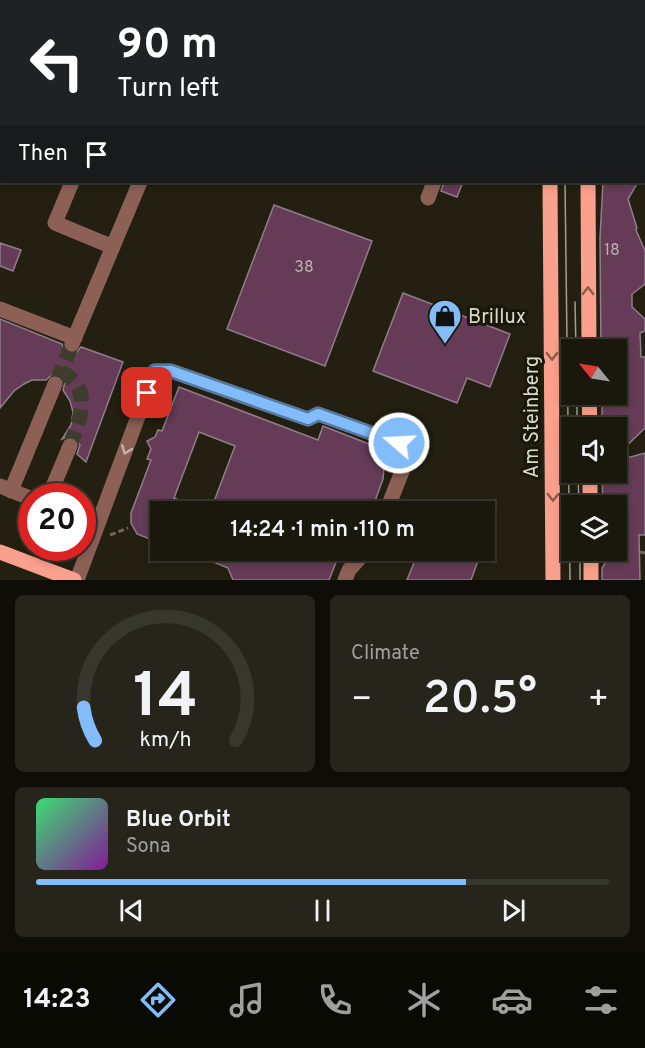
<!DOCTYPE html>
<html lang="en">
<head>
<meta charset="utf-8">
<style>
  :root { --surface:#1a180d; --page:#27251b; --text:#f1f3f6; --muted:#9fa09d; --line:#38372e; --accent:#82bcfa }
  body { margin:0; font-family:Overpass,sans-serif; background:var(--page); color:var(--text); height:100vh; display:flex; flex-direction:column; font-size:22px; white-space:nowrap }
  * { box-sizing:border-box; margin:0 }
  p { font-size:20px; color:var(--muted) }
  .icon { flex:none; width:33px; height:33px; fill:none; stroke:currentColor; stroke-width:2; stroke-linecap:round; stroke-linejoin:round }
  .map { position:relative; height:580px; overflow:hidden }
  .side { display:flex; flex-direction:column; gap:15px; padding:15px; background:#0e0d07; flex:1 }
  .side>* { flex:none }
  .top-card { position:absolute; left:0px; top:0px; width:645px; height:183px; box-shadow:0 3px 9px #0003,0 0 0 2px var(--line); background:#202124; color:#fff; overflow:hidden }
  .needle { width:39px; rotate:300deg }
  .tools { position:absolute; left:561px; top:339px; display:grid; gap:12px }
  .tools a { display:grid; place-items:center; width:66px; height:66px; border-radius:0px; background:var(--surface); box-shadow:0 3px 9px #0003,0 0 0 2px var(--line); font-size:30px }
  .speed { position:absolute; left:18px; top:483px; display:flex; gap:12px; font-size:30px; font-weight:700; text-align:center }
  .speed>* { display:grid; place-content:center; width:78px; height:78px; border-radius:50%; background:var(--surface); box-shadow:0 3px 9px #0003,0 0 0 2px var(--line); line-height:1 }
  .speed .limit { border:9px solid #d22; background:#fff; color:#111 }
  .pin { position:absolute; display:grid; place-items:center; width:51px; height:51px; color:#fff; margin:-26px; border-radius:12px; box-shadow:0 3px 9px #0006 }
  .me { position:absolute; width:66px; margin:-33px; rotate:289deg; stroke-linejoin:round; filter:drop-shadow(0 0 4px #0008) }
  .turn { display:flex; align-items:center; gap:21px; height:126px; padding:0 18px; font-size:27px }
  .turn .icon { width:78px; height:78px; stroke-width:2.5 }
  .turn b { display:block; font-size:42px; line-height:51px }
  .then { display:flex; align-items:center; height:57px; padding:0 18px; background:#0003; gap:12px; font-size:22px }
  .big { font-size:45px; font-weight:600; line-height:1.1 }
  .side .tile { flex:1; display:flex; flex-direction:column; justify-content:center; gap:9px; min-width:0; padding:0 21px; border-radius:9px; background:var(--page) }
  .side .dial { align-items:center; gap:0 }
  .dial svg { height:156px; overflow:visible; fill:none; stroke:var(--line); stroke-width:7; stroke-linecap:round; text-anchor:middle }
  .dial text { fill:var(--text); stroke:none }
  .song { display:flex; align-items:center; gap:18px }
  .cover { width:72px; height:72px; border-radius:9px; background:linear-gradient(135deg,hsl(140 70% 55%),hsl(290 70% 35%)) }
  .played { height:6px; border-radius:3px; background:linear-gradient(90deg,var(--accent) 75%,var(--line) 75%) }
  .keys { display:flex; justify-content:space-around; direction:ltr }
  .heat { display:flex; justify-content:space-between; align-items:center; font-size:33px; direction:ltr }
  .side .tiles { flex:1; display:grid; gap:15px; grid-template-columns:1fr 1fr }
  .tile:last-child { grid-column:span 2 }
  .trip { position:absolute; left:150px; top:501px; width:345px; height:60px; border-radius:0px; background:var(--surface); box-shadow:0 3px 9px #0003,0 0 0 2px var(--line); font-weight:600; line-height:60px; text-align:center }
  .menu { display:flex; height:96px; justify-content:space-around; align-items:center; background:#0a0a05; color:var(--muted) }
  .menu .icon { width:42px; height:42px }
  .menu .selected { color:var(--accent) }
  .menu b { font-size:27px; color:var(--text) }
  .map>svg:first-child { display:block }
</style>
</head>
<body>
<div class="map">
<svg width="645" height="580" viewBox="0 0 645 580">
  <rect width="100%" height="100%" fill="#232011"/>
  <path fill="#653b57" stroke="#8f7e89" stroke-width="1.5" d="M444,182H463L457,197L441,191Z
    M603,182H638L628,199L637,228L636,230L645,251V284L632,294V307L645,319V331L640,333L641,357H645V428L616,456V428H602V394H616V350H601L600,238Z
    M274,205L372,241L325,366L227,329Z
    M0,243L21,250L13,271L0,266Z
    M403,293L510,334L490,387L467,378L457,403L373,371Z
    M0,319L62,344L64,349L69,353L77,352L81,347L123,362L86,462L77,454L80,445L77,440L69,436L62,439L71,425L73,412L70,401L63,390L65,382L59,375L53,374L46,380H32L24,384L14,391L0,408Z
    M179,387L318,440L323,426L369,444L378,452L384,468L383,479L371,512H210L235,446L199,432L174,498L205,512H160V543L137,534L131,523V513L151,460L147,459L151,449L147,441L155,437L158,430L162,431Z
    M645,453V535H639L640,580H602V568L613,550H616V506H603L602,472H616V461Z
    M184,550H277L300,559L303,550H341L329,580H233L228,568Z
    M419,550H482L471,580H407Z"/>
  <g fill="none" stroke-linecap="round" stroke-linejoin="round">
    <path stroke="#3e3c2d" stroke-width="15" stroke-dasharray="15 8" stroke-linecap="butt" d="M61,372C94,388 80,419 70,446
      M57,381L72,344"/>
    <path stroke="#6b685b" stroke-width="3" stroke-dasharray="6 3" stroke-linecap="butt" d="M611,0L613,2
      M602,2L603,0
      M626,2V0
      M644,23L645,24
      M110,535L128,528
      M640,552L645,553"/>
    <path stroke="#8c6057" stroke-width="15" d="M160,2L161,0
      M288,2V0
      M644,89H645
      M644,112H645
      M72,182L55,223L113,247
      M428,198L434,182
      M0,309L75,338
      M72,344L140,182
      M0,486L32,499
      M11,491L55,384
      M49,496L70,446
      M77,580L155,371H171L308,419L318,414L399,443L405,464L386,512
      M345,580L349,570L367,550"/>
    <path stroke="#fba08d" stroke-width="15" d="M520,0L521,2
      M581,0V2
      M550,182L553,580
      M588,182L589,350
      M589,394L590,428
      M590,472V506
      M591,550V580
      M0,552L74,580"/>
    <path stroke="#a1a094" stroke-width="1.5" d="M547,0V2
      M559,0V2
      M565,182L570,580
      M575,302L576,350
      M577,394V428
      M578,472L579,506
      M580,550V580"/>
  </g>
  <defs><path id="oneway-chevron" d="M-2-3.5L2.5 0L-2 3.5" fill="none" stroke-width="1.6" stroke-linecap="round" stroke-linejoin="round" transform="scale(1.5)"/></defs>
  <g stroke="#8a5c4a">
    <use href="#oneway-chevron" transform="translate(588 291) rotate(-90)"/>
    <use href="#oneway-chevron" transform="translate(552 356) rotate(89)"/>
    <use href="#oneway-chevron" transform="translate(553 497) rotate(90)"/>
  </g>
  <use stroke="#c2b4aa" href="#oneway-chevron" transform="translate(126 450) rotate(111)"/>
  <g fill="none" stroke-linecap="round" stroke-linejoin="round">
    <g stroke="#547aa2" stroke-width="15">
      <path id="route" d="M147,393L155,371H171L308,419L318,414L399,443"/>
    </g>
    <use href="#route" stroke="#82bcfa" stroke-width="10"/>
  </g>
  <defs>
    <g id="shop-pin" transform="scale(1.725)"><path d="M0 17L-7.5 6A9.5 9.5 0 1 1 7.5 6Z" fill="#82bcfa" stroke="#191708"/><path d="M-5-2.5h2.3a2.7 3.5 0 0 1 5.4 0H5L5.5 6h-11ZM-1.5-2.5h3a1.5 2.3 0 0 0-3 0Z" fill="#111"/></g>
  </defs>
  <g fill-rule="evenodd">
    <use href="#shop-pin" x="445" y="316"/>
  </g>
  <g text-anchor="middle" stroke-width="6" stroke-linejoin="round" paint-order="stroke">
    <g font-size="16" fill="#bcb1b0">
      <text x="612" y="255">18</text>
      <text x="304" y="272">38</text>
    </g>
    <g font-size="20" fill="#d9d8ce" stroke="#191708" text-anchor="start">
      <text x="468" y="323">Brillux</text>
    </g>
    <g font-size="20" fill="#d9d8ce" stroke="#191708">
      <text transform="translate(531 417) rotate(-90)" y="7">Am Steinberg</text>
    </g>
  </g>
</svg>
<div class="tools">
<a><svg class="needle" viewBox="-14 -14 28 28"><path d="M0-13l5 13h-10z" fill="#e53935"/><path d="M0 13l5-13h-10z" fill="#9fa09d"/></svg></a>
<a><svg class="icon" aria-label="sound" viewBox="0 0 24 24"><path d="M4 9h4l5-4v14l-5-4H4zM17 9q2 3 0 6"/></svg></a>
<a><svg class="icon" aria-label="layers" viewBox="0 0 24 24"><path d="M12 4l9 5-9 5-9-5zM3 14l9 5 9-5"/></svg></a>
</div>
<div class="speed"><div class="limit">20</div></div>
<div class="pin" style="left:147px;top:393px;background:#d93025"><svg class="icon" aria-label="arrive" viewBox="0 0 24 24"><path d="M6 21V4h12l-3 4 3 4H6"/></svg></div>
<svg class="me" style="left:399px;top:443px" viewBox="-20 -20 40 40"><circle r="17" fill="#82bcfa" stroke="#fff" stroke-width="3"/><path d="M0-11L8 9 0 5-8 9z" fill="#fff"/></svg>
<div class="trip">14:24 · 1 min · 110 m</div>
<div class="top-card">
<div class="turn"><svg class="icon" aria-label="left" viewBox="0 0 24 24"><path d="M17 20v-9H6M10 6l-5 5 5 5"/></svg><div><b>90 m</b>Turn left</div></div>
<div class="then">Then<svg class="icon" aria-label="arrive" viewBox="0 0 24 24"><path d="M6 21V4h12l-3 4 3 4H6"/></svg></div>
</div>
</div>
<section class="side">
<div class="tiles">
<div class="tile dial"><svg viewBox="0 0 100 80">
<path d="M14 69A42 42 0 1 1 86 69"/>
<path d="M14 69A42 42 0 0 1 8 52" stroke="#82bcfa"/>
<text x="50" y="56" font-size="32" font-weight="700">14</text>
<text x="50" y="72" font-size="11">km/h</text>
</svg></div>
<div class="tile"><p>Climate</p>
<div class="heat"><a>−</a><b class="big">20.5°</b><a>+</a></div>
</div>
<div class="tile">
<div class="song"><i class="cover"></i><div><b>Blue Orbit</b><p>Sona</p></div></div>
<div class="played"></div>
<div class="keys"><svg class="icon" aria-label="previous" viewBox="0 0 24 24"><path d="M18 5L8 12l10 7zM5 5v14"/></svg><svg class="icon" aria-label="pause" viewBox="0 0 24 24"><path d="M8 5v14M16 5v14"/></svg><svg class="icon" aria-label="next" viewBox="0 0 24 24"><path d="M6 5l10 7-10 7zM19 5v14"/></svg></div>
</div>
</div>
</section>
<nav class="menu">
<b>14:23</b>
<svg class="icon selected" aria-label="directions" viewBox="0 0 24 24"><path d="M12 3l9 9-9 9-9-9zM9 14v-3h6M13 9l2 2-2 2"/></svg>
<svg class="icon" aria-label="music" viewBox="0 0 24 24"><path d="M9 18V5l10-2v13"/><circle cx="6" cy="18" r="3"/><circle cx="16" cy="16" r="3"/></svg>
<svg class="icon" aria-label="phone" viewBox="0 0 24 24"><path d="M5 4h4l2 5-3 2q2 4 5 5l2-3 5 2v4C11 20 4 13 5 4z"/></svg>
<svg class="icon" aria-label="climate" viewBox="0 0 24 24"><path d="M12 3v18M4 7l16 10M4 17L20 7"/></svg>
<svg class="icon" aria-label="car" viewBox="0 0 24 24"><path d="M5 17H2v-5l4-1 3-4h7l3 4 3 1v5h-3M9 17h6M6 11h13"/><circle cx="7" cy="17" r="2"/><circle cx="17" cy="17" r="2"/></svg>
<svg class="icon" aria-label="filters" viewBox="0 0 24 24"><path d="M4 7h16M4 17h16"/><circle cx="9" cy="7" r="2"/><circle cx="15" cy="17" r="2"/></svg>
</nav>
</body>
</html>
